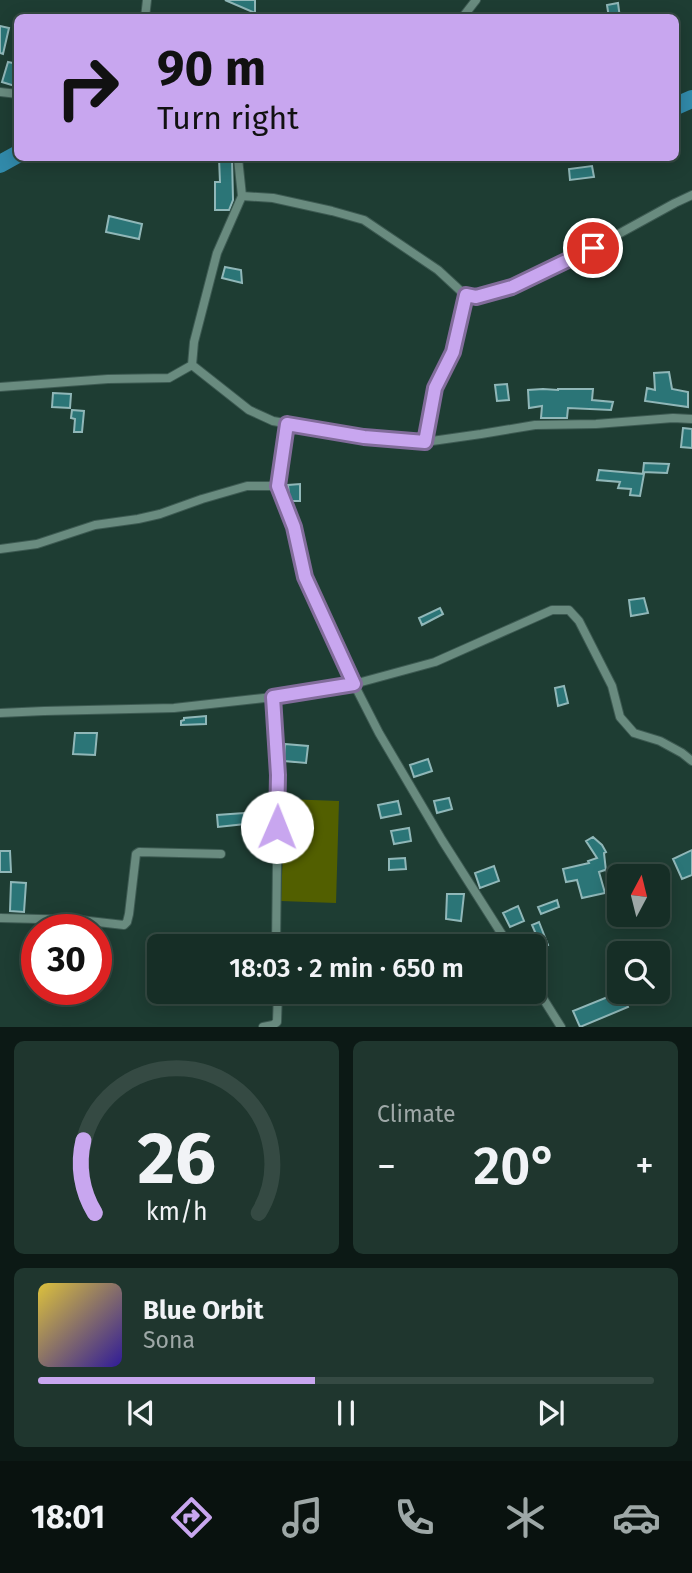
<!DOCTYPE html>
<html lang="en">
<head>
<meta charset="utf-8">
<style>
  :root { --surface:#162e26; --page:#1f362e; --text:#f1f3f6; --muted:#9ea8a7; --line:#354a43; --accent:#c8a6ef }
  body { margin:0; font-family:"Fira Sans",sans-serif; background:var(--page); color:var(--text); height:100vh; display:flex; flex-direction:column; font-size:26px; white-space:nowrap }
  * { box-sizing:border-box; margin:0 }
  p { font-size:23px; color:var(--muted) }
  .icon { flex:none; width:38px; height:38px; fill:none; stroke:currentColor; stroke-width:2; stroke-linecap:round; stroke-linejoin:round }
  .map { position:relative; height:1027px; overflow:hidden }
  .panel { display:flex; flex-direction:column; gap:14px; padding:14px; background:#0c1915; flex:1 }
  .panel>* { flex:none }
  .hud { position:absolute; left:14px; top:14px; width:665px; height:147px; border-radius:10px; box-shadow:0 4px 18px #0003,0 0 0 2px var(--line); background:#c8a6ef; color:#111; overflow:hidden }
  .needle { width:46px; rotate:7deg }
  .controls { position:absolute; left:607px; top:864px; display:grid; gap:14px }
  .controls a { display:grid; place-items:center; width:63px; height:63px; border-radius:10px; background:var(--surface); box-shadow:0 4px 18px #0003,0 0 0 2px var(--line); font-size:35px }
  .speed { position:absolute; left:21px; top:914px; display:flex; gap:14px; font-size:35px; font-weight:700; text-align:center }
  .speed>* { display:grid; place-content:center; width:91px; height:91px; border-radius:50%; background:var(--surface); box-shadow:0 4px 18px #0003,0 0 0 2px var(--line); line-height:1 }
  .speed .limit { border:10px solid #d22; background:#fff; color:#111 }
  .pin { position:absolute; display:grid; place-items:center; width:60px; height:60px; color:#fff; margin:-30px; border:4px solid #fff; border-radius:50%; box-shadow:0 2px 7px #0007 }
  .me { position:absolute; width:77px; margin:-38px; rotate:1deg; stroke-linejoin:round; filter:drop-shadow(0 0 5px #0008) }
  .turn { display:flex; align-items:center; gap:24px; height:147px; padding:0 28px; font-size:32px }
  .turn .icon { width:91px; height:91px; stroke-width:2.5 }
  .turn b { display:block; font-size:49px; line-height:60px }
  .big { font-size:52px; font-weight:600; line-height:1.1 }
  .panel .tile { flex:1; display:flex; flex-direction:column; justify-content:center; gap:10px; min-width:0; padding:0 24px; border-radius:10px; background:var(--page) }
  .panel .dial { align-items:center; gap:0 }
  .dial svg { height:182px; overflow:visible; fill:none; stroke:var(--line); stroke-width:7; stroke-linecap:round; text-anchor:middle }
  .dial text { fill:var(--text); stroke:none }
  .song { display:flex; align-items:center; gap:21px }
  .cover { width:84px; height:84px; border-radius:10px; background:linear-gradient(135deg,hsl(50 70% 55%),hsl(250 70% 35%)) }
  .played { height:7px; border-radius:4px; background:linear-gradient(90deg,var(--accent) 45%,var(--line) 45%) }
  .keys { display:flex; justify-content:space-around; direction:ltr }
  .heat { display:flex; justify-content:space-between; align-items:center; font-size:38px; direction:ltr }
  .panel .tiles { flex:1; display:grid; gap:14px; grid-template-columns:1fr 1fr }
  .tile:last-child { grid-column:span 2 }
  .trip { position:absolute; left:147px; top:934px; width:399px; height:70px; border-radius:10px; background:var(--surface); box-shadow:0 4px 18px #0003,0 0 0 2px var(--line); font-weight:600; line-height:70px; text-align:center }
  .dock { display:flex; height:112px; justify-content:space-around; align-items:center; background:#09120f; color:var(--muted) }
  .dock .icon { width:49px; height:49px }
  .dock .selected { color:var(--accent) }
  .dock b { font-size:32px; color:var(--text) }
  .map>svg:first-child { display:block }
</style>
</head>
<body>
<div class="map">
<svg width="692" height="1027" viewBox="0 0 692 1027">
  <rect width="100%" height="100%" fill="#1e3d33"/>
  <path fill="#525f00" d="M285,799L339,801L336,903L281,901Z"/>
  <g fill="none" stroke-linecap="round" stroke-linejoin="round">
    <path stroke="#318aaa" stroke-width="18" d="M676,106L692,99
      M0,164L18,154"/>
  </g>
  <path fill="#2b7577" stroke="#90b7b8" stroke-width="2" d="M225,0H255V13Z
    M618,3L620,18H609L607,5Z
    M0,26L9,28L3,54L0,53Z
    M8,62L18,64V87L2,82Z
    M219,158H232L233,200L229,210H215V182H220Z
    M592,166L594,177L570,180L569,169Z
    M109,216L142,224L139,239L106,232Z
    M225,267L241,270L242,283L222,278Z
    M669,372L672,389L688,392V407L645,401L647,388L655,390L654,373Z
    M507,384L509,400L497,401L495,385Z
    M543,389L558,390V389H593L592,400L613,402L611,410L568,408L567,418H541L542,406L529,408L528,390Z
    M53,393L71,394L70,408L52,407Z
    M72,410L84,411L82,432H74L75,419L71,418Z
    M683,428L692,429V448L681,447Z
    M644,463L669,464L667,473L643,472Z
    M599,470L644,474L640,496L630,495L631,489L618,488L620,482L597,480Z
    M300,484V501H291L289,495L288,485Z
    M644,598L648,613L631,616L629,600Z
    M440,608L443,614L422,625L419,618Z
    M564,686L568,703L558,706L555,688Z
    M206,716V724L181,725V721L184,720V718Z
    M75,733H97L95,755L73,754Z
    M285,744L308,746L306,763L284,761Z
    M428,759L432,771L414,777L410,765Z
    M449,798L452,809L437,813L434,801Z
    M398,801L401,814L381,818L378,805Z
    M244,813L245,824L218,827L217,815Z
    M409,828L411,841L394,844L391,831Z
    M593,837L602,845L606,852L604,853L606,871L605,870L599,872L605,893L582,898L577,880L566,882L563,869L589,863L588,861L597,858L586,841Z
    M692,850V875L682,879L673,859Z
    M0,851H10L11,872H0Z
    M405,858L406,869L389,870V859Z
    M494,866L499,881L480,888L475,873Z
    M11,882L26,883L24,912L10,911Z
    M447,894H464L461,921L446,919Z
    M557,900L559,907L541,914L538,907Z
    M518,906L524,921L510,927L503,913Z
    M539,922L548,945L542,948L532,925Z
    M620,992H622L628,1007L580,1027L573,1011Z"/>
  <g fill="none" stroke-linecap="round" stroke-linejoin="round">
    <g stroke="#3d5a52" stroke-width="10">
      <path id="street" d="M145,18L147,0
        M462,18L476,0
        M0,92L18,94
        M242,196L273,198L332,211L364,220L438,270L465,295L476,297L512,287L593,248L675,203L692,195
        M192,365L249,410L273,421L364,437L425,442L481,434L535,425L596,424L673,418L692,419
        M0,387L108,379L169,378L192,365L194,342L217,253L242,196L238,158
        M425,442L435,388L453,352L465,295
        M278,486L287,424
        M0,549L37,544L95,525L138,519L160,514L202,499L247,486H278L294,527L305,577L354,684L379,733L442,840L510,947
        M273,697L278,775L276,947
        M0,713L44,711L174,708L273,697L354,684L435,662L552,610H569L579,621L612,686L620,717L634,733L660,741L682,753L692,761
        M0,918L80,920L124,925L127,922L129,914L136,854L139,852L221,854
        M534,984L561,1027
        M263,1027L273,1025L277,1022L278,992"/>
    </g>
    <use href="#street" stroke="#698b7f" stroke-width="8"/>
  </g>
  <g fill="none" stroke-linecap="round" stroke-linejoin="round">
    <g stroke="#826c9b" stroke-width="18">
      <path id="route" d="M277,827L278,775L273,697L354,684L305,577L294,527L278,486L287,424L364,437L425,442L435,388L453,352L466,295L476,297L512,287L593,248"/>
    </g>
    <use href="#route" stroke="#c8a6ef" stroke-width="12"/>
  </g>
</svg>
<div class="controls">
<a><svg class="needle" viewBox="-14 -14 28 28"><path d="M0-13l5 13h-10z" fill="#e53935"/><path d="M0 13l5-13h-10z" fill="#9ea8a7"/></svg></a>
<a><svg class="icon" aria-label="search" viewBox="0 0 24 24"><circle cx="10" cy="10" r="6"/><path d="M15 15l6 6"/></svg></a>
</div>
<div class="speed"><div class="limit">30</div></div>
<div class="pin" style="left:593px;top:248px;background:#d93025"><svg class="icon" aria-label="arrive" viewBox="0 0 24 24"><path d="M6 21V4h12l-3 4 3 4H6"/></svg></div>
<svg class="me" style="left:277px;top:827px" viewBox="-20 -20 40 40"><circle r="19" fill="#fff"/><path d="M0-13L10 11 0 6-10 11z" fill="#c8a6ef"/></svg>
<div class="trip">18:03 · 2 min · 650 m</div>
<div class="hud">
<div class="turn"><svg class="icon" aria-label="right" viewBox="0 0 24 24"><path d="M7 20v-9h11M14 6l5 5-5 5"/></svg><div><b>90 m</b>Turn right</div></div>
</div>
</div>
<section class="panel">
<div class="tiles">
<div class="tile dial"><svg viewBox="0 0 100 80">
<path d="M14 69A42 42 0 1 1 86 69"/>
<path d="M14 69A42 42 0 0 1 9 37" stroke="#c8a6ef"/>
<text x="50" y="56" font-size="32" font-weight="700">26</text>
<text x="50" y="72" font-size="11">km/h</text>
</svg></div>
<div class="tile"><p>Climate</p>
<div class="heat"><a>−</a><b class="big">20°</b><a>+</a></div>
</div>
<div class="tile">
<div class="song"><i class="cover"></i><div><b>Blue Orbit</b><p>Sona</p></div></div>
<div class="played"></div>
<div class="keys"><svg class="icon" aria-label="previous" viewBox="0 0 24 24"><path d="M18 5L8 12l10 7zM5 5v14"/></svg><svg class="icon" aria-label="pause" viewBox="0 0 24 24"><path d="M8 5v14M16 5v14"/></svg><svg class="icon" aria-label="next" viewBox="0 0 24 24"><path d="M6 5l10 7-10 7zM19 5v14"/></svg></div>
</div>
</div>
</section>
<nav class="dock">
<b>18:01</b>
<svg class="icon selected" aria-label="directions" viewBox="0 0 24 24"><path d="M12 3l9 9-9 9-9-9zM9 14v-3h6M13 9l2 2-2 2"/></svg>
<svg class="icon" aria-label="music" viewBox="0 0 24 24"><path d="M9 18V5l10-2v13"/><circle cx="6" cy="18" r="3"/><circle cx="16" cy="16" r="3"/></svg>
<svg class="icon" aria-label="phone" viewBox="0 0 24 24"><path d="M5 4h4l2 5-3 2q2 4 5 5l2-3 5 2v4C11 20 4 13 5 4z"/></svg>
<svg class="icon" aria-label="climate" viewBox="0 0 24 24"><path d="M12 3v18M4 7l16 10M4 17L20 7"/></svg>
<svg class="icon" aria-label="car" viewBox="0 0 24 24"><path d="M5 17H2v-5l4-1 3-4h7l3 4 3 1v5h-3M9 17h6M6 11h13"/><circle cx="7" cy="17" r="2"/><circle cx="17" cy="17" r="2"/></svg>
</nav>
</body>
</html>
